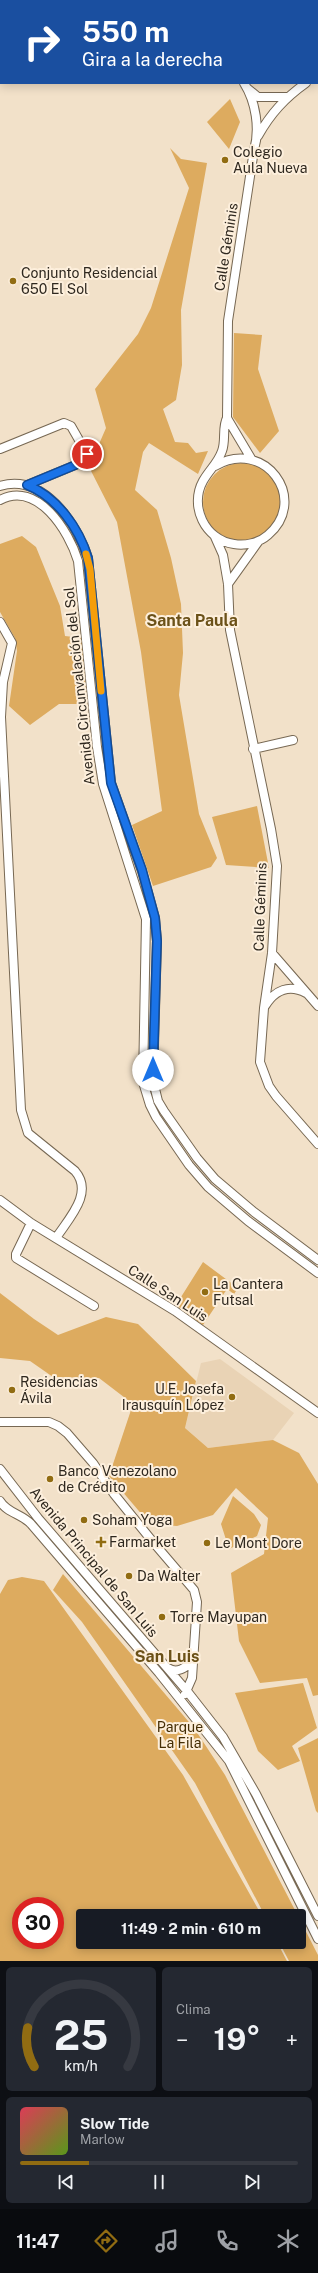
<!DOCTYPE html>
<html lang="es">
<head>
<meta charset="utf-8">
<style>
  :root { --surface:#171b24; --page:#242831; --text:#f1f3f6; --muted:#9ea1a6; --line:#363941; --accent:#916c12 }
  body { margin:0; font-family:"Public Sans",sans-serif; background:var(--page); color:var(--text); height:100vh; display:flex; flex-direction:column; font-size:15px; white-space:nowrap }
  * { box-sizing:border-box; margin:0 }
  p { font-size:13px; color:var(--muted) }
  .icon { flex:none; width:22px; height:22px; fill:none; stroke:currentColor; stroke-width:2; stroke-linecap:round; stroke-linejoin:round }
  .map { position:relative; height:1961px; overflow:hidden }
  .sheet { display:flex; flex-direction:column; gap:6px; padding:6px; background:#0d0f14; flex:1 }
  .sheet>* { flex:none }
  .top-card { position:absolute; left:0px; top:0px; width:318px; height:84px; box-shadow:0 2px 10px #0003; background:#1a4fa0; color:#fff; overflow:hidden }
  .speed { position:absolute; left:12px; top:1897px; display:flex; gap:8px; font-size:20px; font-weight:700; text-align:center }
  .speed>* { display:grid; place-content:center; width:52px; height:52px; border-radius:50%; background:var(--surface); box-shadow:0 2px 10px #0003; line-height:1 }
  .speed .limit { border:6px solid #d22; background:#fff; color:#111 }
  .pin { position:absolute; display:grid; place-items:center; width:34px; height:34px; color:#fff; margin:-17px; border:2px solid #fff; border-radius:50%; box-shadow:0 1px 4px #0007 }
  .me { position:absolute; width:44px; margin:-22px; rotate:0deg; stroke-linejoin:round; filter:drop-shadow(0 0 3px #0008) }
  .turn { display:flex; align-items:center; gap:14px; height:84px; padding:0 16px; font-size:18px }
  .turn .icon { width:52px; height:52px; stroke-width:2.5 }
  .turn b { display:block; font-size:28px; line-height:34px }
  .big { font-size:30px; font-weight:700; line-height:1.1 }
  .sheet .card { flex:1; display:flex; flex-direction:column; justify-content:center; gap:6px; min-width:0; padding:0 14px; border-radius:6px; background:var(--page) }
  .sheet .dial { align-items:center; gap:0 }
  .dial svg { height:104px; overflow:visible; fill:none; stroke:var(--line); stroke-width:7; stroke-linecap:round; text-anchor:middle }
  .dial text { fill:var(--text); stroke:none }
  .song { display:flex; align-items:center; gap:12px }
  .cover { width:48px; height:48px; border-radius:6px; background:linear-gradient(135deg,hsl(350 70% 55%),hsl(90 70% 35%)) }
  .played { height:4px; border-radius:2px; background:linear-gradient(90deg,var(--accent) 25%,var(--line) 25%) }
  .keys { display:flex; justify-content:space-around; direction:ltr }
  .heat { display:flex; justify-content:space-between; align-items:center; font-size:22px; direction:ltr }
  .sheet .tiles { flex:1; display:grid; gap:6px; grid-template-columns:1fr 1fr }
  .card:last-child { grid-column:span 2 }
  .trip { position:absolute; left:76px; top:1909px; width:230px; height:40px; border-radius:4px; background:var(--surface); box-shadow:0 2px 10px #0003; font-weight:700; line-height:40px; text-align:center }
  .tab-bar { display:flex; height:64px; justify-content:space-around; align-items:center; background:#090b0e; color:var(--muted) }
  .tab-bar .icon { width:28px; height:28px }
  .tab-bar .on { color:var(--accent) }
  .tab-bar b { font-size:18px; color:var(--text) }
  .map>svg:first-child { display:block }
</style>
</head>
<body>
<div class="map">
<svg width="318" height="1961" viewBox="0 0 318 1961">
  <rect width="100%" height="100%" fill="#f2e1c9"/>
  <path fill="#e9d3b5" d="M220,1359L294,1413L273,1440L208,1448L185,1428L201,1363Z"/>
  <path fill="#ddab5f" fill-rule="evenodd" d="M230,99L240,122L229,149L207,122Z
    M170,148L181,159L207,163L181,310L182,365L176,400L163,409L175,442L188,443L196,453L208,451L198,474L149,443L143,452L135,490L157,510L171,558L181,604L183,653L179,695L199,814L217,858L211,867L153,886L132,825L162,811L141,652L117,522L89,467L106,428L95,389L138,334L151,308L189,188Z
    M234,333L262,335L258,369L279,431L260,453L233,417Z
    M203 502a39 39 0 1 1 78 0a39 39 0 1 1-78 0Z
    M22,536L36,547L60,606L65,636L82,638L87,704H59L30,725L9,706L17,651L15,638L0,612V544Z
    M257,806L269,868L226,865L212,817Z
    M203,1262L238,1288L234,1294L227,1289L203,1325L176,1305Z
    M0,1293L34,1319L58,1335L106,1317L138,1324L196,1381L185,1428L208,1448L273,1440L299,1453L318,1484V1695L313,1696L307,1678L260,1683L239,1641L231,1573L264,1554L268,1518L236,1488L213,1515L177,1526L150,1524L109,1476L133,1404L99,1378L53,1377L30,1361L0,1358Z
    M233,1496L254,1514L261,1525L257,1536L229,1549L221,1524Z
    M63,1574L194,1728L225,1775L298,1916H265L195,1783L82,1622L53,1590Z
    M22,1577L44,1581L183,1775L262,1916H83V1942H277L287,1961H0V1594L8,1580ZM21,1906H55V1940H21Z
    M303,1683L317,1728L292,1746L300,1761L278,1770L258,1751L235,1693Z
    M318,1738V1813L316,1811L298,1748Z
    M299,1918L318,1955V1961H289L279,1942H299Z"/>
  <g fill="none" stroke-linecap="round" stroke-linejoin="round">
    <g stroke="#776853" stroke-width="10">
      <path id="minor" d="M191,0L192,1
        M5,1V0
        M16,1V0
        M0,18L1,14
        M0,56L1,53
        M317,75L318,74
        M247,88L258,97H287
        M258,136C271,113 285,98 306,83
        M227,418L252,460
        M0,449L64,423L71,426L87,454L85,461L27,485
        M215,466C264,437 310,499 268,535C259,543 245,546 234,544C205,540 189,506 203,481C209,470 218,463 222,451C226,441 222,426 227,418L228,321L254,150C260,129 256,102 244,83
        M0,486C43,473 77,523 88,558L111,783L142,871L155,918L157,941L153,1081L158,1101L164,1111L197,1158L215,1179L254,1212L318,1260
        M0,500C37,480 69,531 78,561L97,747L103,784L146,919L143,1082L150,1105L156,1117L189,1165L208,1187L248,1221L318,1273
        M215,537L223,555L228,584L230,630L271,829L277,866L272,953L264,1008L260,1062L269,1086L276,1096L318,1144
        M228,584L258,542
        M0,622L12,643L3,682L1,717L21,1110L28,1133L75,1171C94,1193 69,1218 56,1238
        M253,749L293,740
        M272,953L318,1006
        M265,1006C275,990 289,984 306,993
        M0,1200L31,1223L175,1311L318,1413
        M31,1223L16,1254V1258L94,1306
        M0,1422H49L58,1426L67,1433L93,1463L114,1494L153,1542L194,1590L197,1602L192,1678L185,1694
        M0,1469L38,1518L187,1691L223,1737L256,1794L318,1916
        M0,1501C7,1513 22,1514 31,1524L159,1673L229,1761L318,1939
        M168,1668C177,1674 185,1668 193,1661"/>
    </g>
    <use href="#minor" stroke="#fff" stroke-width="8"/>
  </g>
  <g fill="none" stroke-linecap="round" stroke-linejoin="round">
    <g stroke="#114b97" stroke-width="10">
      <path id="route" d="M87,454L85,461L27,485C57,497 79,528 88,558L111,783L142,870L155,918L157,941L153,1070"/>
    </g>
    <use href="#route" stroke="#1a73e8" stroke-width="7"/>
    <path stroke="#f59e0b" stroke-width="7" d="M86,554L90,569L101,691"/>
  </g>
  <g fill="#916c12" stroke="#fdefdc" stroke-width="1.5">
    <circle cx="225" cy="160" r="4"/>
    <circle cx="13" cy="281" r="4"/>
    <circle cx="205" cy="1292" r="4"/>
    <circle cx="12" cy="1390" r="4"/>
    <circle cx="232" cy="1397" r="4"/>
    <circle cx="50" cy="1479" r="4"/>
    <circle cx="84" cy="1520" r="4"/>
    <path d="M99 1536h4v4h4v4h-4v4h-4v-4h-4v-4h4z"/>
    <circle cx="207" cy="1543" r="4"/>
    <circle cx="129" cy="1576" r="4"/>
    <circle cx="162" cy="1617" r="4"/>
  </g>
  <g text-anchor="middle" stroke-width="4" stroke-linejoin="round" paint-order="stroke">
    <g font-size="14" fill="#2f281f" stroke="#fdefdc" text-anchor="start">
      <text x="233" y="157">Colegio<tspan x="233" dy="16">Aula Nueva</tspan></text>
      <text x="21" y="278">Conjunto Residencial<tspan x="21" dy="16">650 El Sol</tspan></text>
      <text x="213" y="1289">La Cantera<tspan x="213" dy="16">Futsal</tspan></text>
      <text x="20" y="1387">Residencias<tspan x="20" dy="16">Ávila</tspan></text>
      <text x="224" y="1394" text-anchor="end">U.E. Josefa<tspan x="224" dy="16">Irausquín López</tspan></text>
      <text x="58" y="1476">Banco Venezolano<tspan x="58" dy="16">de Crédito</tspan></text>
      <text x="92" y="1525">Soham Yoga</text>
      <text x="109" y="1547">Farmarket</text>
      <text x="215" y="1548">Le Mont Dore</text>
      <text x="137" y="1581">Da Walter</text>
      <text x="170" y="1622">Torre Mayupan</text>
    </g>
    <g font-size="14" fill="#2f281f" stroke="#fdefdc">
      <text transform="translate(226 247) rotate(-81)" y="5">Calle Géminis</text>
      <text transform="translate(79 686) rotate(-96)" y="5">Avenida Circunvalación del Sol</text>
      <text transform="translate(260 907) rotate(-88)" y="5">Calle Géminis</text>
      <text transform="translate(168 1293) rotate(33)" y="5">Calle San Luis</text>
      <text transform="translate(94 1562) rotate(50)" y="5">Avenida Principal de San Luis</text>
    </g>
    <g font-size="14" fill="#452e06" stroke="#fdefdc">
      <text x="180" y="1732">Parque<tspan x="180" dy="16">La Fila</tspan></text>
    </g>
    <g font-size="16" font-weight="bold" fill="#6b5118" stroke="#fdefdc">
      <text x="192" y="626">Santa Paula</text>
      <text x="167" y="1662">San Luis</text>
    </g>
  </g>
</svg>
<div class="speed"><div class="limit">30</div></div>
<div class="pin" style="left:87px;top:454px;background:#d93025"><svg class="icon" aria-label="arrive" viewBox="0 0 24 24"><path d="M6 21V4h12l-3 4 3 4H6"/></svg></div>
<svg class="me" style="left:153px;top:1070px" viewBox="-20 -20 40 40"><circle r="19" fill="#fff"/><path d="M0-13L10 11 0 6-10 11z" fill="#1a73e8"/></svg>
<div class="trip">11:49 · 2 min · 610 m</div>
<div class="top-card">
<div class="turn"><svg class="icon" aria-label="right" viewBox="0 0 24 24"><path d="M7 20v-9h11M14 6l5 5-5 5"/></svg><div><b>550 m</b>Gira a la derecha</div></div>
</div>
</div>
<section class="sheet">
<div class="tiles">
<div class="card dial"><svg viewBox="0 0 100 80">
<path d="M14 69A42 42 0 1 1 86 69"/>
<path d="M14 69A42 42 0 0 1 9 39" stroke="#916c12"/>
<text x="50" y="56" font-size="32" font-weight="700">25</text>
<text x="50" y="72" font-size="11">km/h</text>
</svg></div>
<div class="card"><p>Clima</p>
<div class="heat"><a>−</a><b class="big">19°</b><a>+</a></div>
</div>
<div class="card">
<div class="song"><i class="cover"></i><div><b>Slow Tide</b><p>Marlow</p></div></div>
<div class="played"></div>
<div class="keys"><svg class="icon" aria-label="previous" viewBox="0 0 24 24"><path d="M18 5L8 12l10 7zM5 5v14"/></svg><svg class="icon" aria-label="pause" viewBox="0 0 24 24"><path d="M8 5v14M16 5v14"/></svg><svg class="icon" aria-label="next" viewBox="0 0 24 24"><path d="M6 5l10 7-10 7zM19 5v14"/></svg></div>
</div>
</div>
</section>
<nav class="tab-bar">
<b>11:47</b>
<svg class="icon on" aria-label="directions" viewBox="0 0 24 24"><path d="M12 3l9 9-9 9-9-9zM9 14v-3h6M13 9l2 2-2 2"/></svg>
<svg class="icon" aria-label="music" viewBox="0 0 24 24"><path d="M9 18V5l10-2v13"/><circle cx="6" cy="18" r="3"/><circle cx="16" cy="16" r="3"/></svg>
<svg class="icon" aria-label="phone" viewBox="0 0 24 24"><path d="M5 4h4l2 5-3 2q2 4 5 5l2-3 5 2v4C11 20 4 13 5 4z"/></svg>
<svg class="icon" aria-label="climate" viewBox="0 0 24 24"><path d="M12 3v18M4 7l16 10M4 17L20 7"/></svg>
</nav>
</body>
</html>
